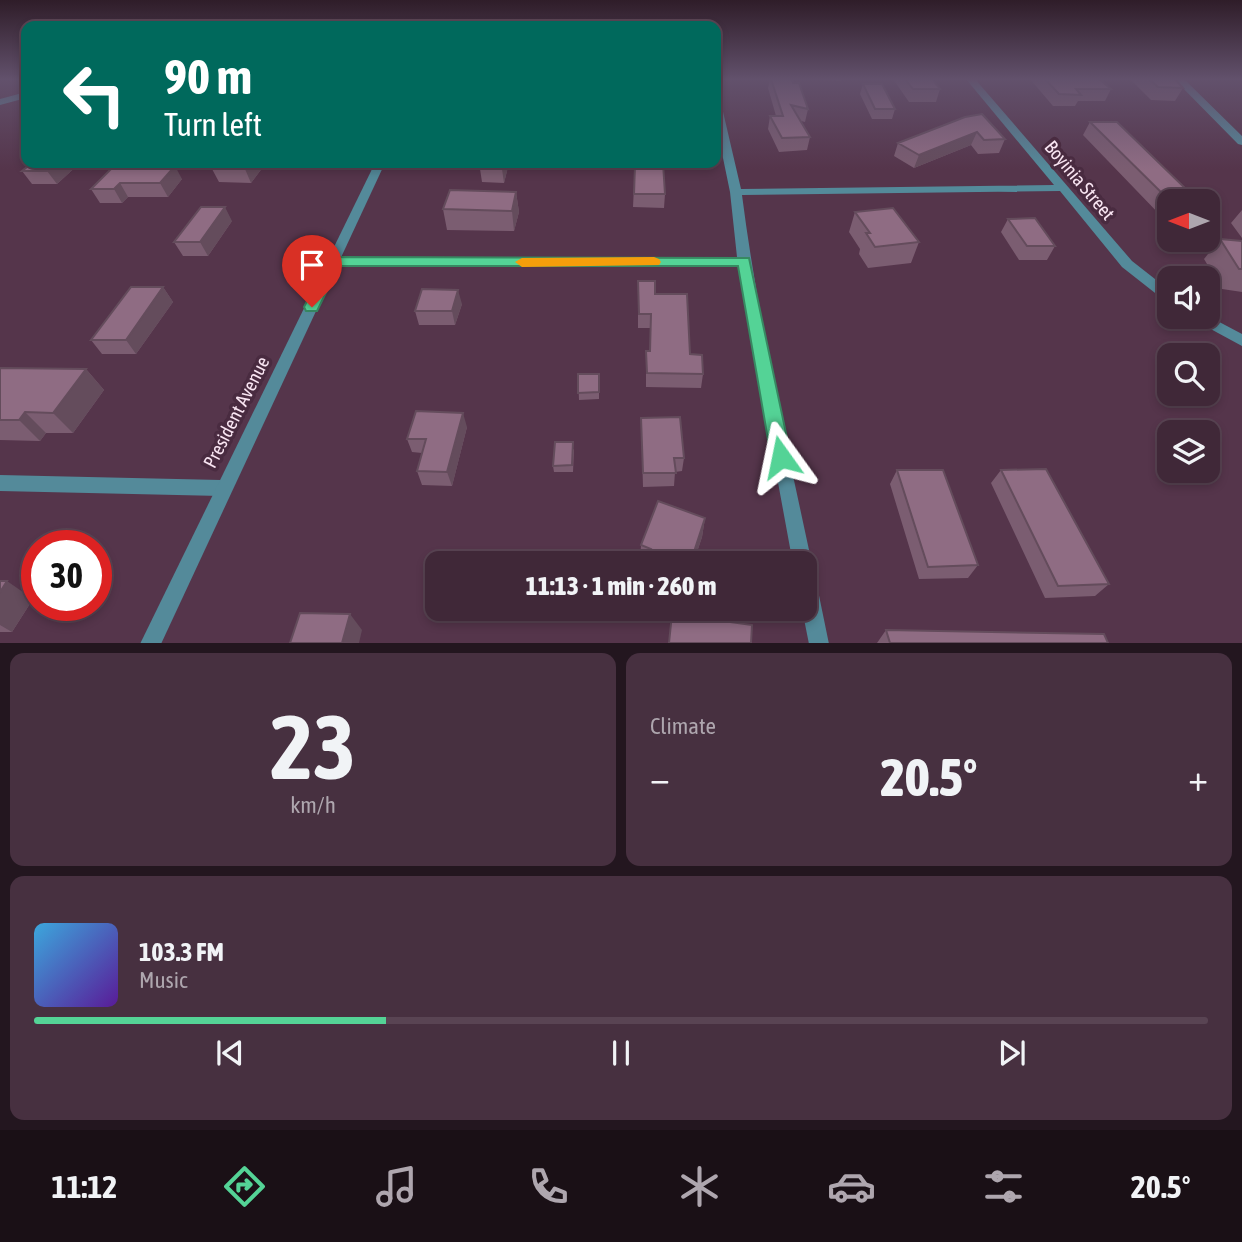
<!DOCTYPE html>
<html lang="en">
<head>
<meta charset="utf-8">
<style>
  :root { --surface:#402838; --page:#473040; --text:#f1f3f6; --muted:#aea6ae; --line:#594453; --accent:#54d396 }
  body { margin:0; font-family:"Asap Condensed",sans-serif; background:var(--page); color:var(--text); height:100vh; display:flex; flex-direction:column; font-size:26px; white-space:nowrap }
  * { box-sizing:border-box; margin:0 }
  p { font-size:23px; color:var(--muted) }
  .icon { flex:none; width:38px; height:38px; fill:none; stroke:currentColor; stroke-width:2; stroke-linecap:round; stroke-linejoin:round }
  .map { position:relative; height:643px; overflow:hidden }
  .drawer { display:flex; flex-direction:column; gap:10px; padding:10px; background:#23161f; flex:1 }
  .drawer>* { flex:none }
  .hud { position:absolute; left:21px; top:21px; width:700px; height:147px; border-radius:14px; box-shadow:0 4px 10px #0003,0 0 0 2px var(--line); background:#00695c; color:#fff; overflow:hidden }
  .needle { width:46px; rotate:270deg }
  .fabs { position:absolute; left:1157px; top:189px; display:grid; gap:14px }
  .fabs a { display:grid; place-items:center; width:63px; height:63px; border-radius:14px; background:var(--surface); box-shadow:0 4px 10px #0003,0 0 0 2px var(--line); font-size:35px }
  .speed { position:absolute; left:21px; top:530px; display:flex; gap:14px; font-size:35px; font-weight:700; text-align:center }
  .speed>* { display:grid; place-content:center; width:91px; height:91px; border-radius:50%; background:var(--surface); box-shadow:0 4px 10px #0003,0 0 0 2px var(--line); line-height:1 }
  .speed .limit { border:10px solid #d22; background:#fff; color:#111 }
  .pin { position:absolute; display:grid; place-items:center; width:60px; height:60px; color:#fff; margin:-72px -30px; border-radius:50% 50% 50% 0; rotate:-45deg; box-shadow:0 0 7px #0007 }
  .pin .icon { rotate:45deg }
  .me { position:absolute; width:77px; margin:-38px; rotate:348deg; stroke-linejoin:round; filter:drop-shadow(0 0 5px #0008) }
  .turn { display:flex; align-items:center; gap:24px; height:147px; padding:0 28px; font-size:32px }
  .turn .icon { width:91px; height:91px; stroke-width:2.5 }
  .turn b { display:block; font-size:49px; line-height:60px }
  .big { font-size:52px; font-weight:800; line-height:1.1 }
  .drawer .card { flex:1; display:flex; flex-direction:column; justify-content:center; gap:10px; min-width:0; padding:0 24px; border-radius:14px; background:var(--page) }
  .drawer .dial { align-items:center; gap:0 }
  .dial b { font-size:91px; line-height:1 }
  .song { display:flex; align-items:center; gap:21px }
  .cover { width:84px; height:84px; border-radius:10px; background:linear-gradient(135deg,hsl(200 70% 55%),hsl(270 70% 35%)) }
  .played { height:7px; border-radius:4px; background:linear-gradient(90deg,var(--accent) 30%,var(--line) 30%) }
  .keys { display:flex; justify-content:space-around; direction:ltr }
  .heat { display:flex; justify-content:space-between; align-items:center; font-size:38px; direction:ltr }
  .drawer .tiles { flex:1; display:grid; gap:10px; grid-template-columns:1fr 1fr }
  .card:last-child { grid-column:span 2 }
  .trip { position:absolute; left:425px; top:551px; width:392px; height:70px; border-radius:14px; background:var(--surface); box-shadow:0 4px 10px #0003,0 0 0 2px var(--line); font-weight:800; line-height:70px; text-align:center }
  .menu { display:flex; height:112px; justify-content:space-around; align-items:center; background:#1a1016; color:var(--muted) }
  .menu .icon { width:49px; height:49px }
  .menu .on { color:var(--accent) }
  .menu b { font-size:32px; color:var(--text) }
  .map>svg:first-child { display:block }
</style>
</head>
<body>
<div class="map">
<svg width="1242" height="644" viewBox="0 0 1242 644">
  <rect width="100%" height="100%" fill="#55354b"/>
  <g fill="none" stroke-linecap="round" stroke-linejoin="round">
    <path fill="#548a9a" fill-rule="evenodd" d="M966,79H975L1132,261L1169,290V302L1164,300L1122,267L1060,191L742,195C758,320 786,442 812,564L810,569L815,576L829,644H809L802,609H805V564H793L738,265L334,266L328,262L334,258L737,257L730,192L716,124V100L721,103L741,189L1054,185Z
      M1174,79H1184L1242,136V145L1238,144Z
      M26,92V98L0,105V99Z
      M1208,316L1242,334V346L1194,320L1192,317Z
      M0,475L221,480L227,483L230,488L227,493L221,496L0,491Z"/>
    <path fill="#548a9a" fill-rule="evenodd" d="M375,163H385L161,644H140Z"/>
  </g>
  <path fill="#7b5d71" d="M770,79H792L808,109L805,122L801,121L810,137L807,150L779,152L768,129L770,116H776L768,88Z
    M819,79H841V81L819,80Z
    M893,79H932L940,89L936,102H909Z
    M1030,79H1099L1111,89L1105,101H1078L1075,106H1053Z
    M1130,79H1175L1183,88L1175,101L1151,100Z
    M863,84L895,109L892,119H872L860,94Z
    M965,117L1005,139L999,153L978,154L971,145L914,168L894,156L898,143Z
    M1090,122L1188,191L1185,196L1192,201H1169V217H1162L1083,135Z
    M32,163H80L57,184H32L22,171Z
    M266,163L251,183L219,182L212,169Z
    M482,163H509L504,183L482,182L480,169Z
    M635,165H642L665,194L664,208L633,207Z
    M114,166L182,179L168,197H128L122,203H100L91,189Z
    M516,192L519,212L514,231L447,230L443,209Z
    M1242,210V238L1231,223Z
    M855,212L919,242L911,263L868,268L859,254L860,249L849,232Z
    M1008,219L1055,246L1047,260H1019L1001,232Z
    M232,221L208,256H183L174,242Z
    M1220,239L1242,241V292L1222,289L1204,259Z
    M638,281L655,294L690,354L703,374L701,388L646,387V351H650V328H638Z
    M163,287L173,302L136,354H102L91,340Z
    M462,304L455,325H419L415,311Z
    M0,368L86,369L104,390L73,433H46L40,441L0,440Z
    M578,374H599V399L579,400Z
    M641,418L684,458L682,471L675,472L674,486L643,487Z
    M467,427L452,486L422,485L417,471L422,453L412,452L407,439Z
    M574,449L573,472H554L553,466Z
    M897,470L978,565L968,578L919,579L890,484Z
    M1001,470L1109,584L1095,596L1045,598L991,483Z
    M705,518L702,537L693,564H640L641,545Z
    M0,581L33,599L12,632H0Z
    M886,630L1108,643H877Z"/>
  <path fill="#644c5c" d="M977,132L971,145L914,168L919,155Z
    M56,163H80L57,184L47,171Z
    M250,163H266L251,183L245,169Z
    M504,163H509L504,183L502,169Z
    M175,166L182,179L168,197L160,183Z
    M120,183L128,197L122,203L114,189Z
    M516,192L519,212L514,231L512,211Z
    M225,207L232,221L208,256L200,242Z
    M163,287L173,302L136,354L126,340Z
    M458,290L462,304L455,325L452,311Z
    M86,369L104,390L73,433L53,413Z
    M25,412L46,433L40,441L19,420Z
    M463,413L467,427L452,486L447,472Z
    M705,518L702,537L693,564H690Z
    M7,581L33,599L12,632L0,625V592Z
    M350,614L362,630L359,643H342Z"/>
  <path fill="#8f6c83" stroke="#644c5c" stroke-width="2" d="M771,79H792L793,83H799L808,109L791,105L810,137L782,138L770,116H783Z
    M905,79H932L940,89H913Z
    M1045,79H1099L1111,89H1076L1081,95L1059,94Z
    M1149,79H1175L1183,88L1158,87Z
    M863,84H882L895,109H875Z
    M982,114L1005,139L984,140L977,132L919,155L898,143L965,117Z
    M1090,122H1117L1188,191H1181L1192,201H1170Z
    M32,163H56L47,171H22Z
    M217,163H250L245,169H212Z
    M482,163H504L502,169H480Z
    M642,163H663L665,194H634L635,165H642Z
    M114,166H175L160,183H120L114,189H91Z
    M450,190L516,192L512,211L443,209Z
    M201,207H225L200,242H174Z
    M893,208L919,242L875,247L866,233H870L855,212Z
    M1035,218L1055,246H1027L1008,219Z
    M1220,239L1242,241V269H1239Z
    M638,281H655V294H687L690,354L702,355L703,374L647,373L646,351H650L651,314H639Z
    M131,287H163L126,340H91Z
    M422,289L458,290L452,311H415Z
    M0,368L86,369L53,413L25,412L19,420H0Z
    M578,374H599V392L578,393Z
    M416,411L463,413L447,472L417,471L426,439H407Z
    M680,417L684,458H674L676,473H643L641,418Z
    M555,442H573L572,465L553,466Z
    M1046,469L1109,584L1058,586L1001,470Z
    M897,470H943L978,565L928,567Z
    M658,501L705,518L690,564H646L651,549L641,545Z
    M0,581H7L0,592Z
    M300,613L350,614L342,643H290Z
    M672,614L752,625L751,643H669Z
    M886,630L1104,634L1108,643H890Z"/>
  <linearGradient id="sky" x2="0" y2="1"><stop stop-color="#2f1d29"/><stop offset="0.47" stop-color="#62516c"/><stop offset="1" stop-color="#62516c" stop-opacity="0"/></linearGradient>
  <rect width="1242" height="169" fill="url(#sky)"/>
  <path fill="#54d396" stroke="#378962" stroke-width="2" d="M334,257L749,258L791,457L788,463L781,466L774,463L771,457L738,266H339L317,311H306L304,307L327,262Z"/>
  <path fill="#f59e0b" d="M654,257L659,259L661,262L659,265L522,267L515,262L522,258Z"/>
  <g text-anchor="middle" stroke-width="7" stroke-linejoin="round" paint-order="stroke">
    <g font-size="19" fill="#f9e5f2" stroke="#492b40">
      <text transform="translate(1080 180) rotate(50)" y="7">Boyinia Street</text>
      <text transform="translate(236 412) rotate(-63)" y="7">President Avenue</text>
    </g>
  </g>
</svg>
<div class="fabs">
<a><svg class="needle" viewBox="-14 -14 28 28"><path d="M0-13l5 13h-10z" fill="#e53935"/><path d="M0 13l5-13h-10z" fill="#aea6ae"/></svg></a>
<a><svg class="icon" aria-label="sound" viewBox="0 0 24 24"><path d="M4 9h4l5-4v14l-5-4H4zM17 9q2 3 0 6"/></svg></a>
<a><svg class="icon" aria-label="search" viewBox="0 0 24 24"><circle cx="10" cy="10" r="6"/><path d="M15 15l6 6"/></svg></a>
<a><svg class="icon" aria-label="layers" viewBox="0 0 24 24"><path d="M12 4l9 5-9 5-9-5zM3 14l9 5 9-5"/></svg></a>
</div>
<div class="speed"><div class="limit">30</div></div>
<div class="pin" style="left:312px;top:307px;background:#d93025"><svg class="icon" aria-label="arrive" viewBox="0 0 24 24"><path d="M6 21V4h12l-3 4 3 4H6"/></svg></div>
<svg class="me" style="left:781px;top:457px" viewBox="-20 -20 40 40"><path d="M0-17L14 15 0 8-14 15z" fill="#54d396" stroke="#fff" stroke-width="4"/></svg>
<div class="trip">11:13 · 1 min · 260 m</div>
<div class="hud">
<div class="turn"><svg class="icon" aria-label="left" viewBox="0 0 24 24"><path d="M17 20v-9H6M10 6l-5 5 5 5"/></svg><div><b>90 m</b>Turn left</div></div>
</div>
</div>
<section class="drawer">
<div class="tiles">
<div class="card dial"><b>23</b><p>km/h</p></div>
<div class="card"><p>Climate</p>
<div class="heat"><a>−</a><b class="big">20.5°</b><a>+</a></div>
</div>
<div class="card">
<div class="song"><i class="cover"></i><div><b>103.3 FM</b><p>Music</p></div></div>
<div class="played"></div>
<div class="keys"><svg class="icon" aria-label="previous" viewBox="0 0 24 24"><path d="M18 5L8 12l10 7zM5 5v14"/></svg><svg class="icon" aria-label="pause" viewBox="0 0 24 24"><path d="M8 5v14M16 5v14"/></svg><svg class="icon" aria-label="next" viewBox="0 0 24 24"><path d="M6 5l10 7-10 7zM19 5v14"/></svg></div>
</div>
</div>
</section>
<nav class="menu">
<b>11:12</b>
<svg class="icon on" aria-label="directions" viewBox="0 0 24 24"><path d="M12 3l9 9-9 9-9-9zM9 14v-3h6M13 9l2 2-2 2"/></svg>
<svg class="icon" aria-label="music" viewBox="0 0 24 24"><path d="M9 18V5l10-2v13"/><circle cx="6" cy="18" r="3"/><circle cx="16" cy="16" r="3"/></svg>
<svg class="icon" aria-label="phone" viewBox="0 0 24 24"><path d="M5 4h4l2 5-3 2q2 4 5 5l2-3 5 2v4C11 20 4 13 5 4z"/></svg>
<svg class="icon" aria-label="climate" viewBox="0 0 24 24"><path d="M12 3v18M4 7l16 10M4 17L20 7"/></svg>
<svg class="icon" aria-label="car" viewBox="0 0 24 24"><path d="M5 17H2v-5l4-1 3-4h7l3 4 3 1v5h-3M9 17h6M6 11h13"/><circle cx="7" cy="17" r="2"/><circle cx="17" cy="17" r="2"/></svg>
<svg class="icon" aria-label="filters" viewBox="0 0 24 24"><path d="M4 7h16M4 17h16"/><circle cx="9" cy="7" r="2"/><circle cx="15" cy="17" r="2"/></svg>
<b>20.5°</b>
</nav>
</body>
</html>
